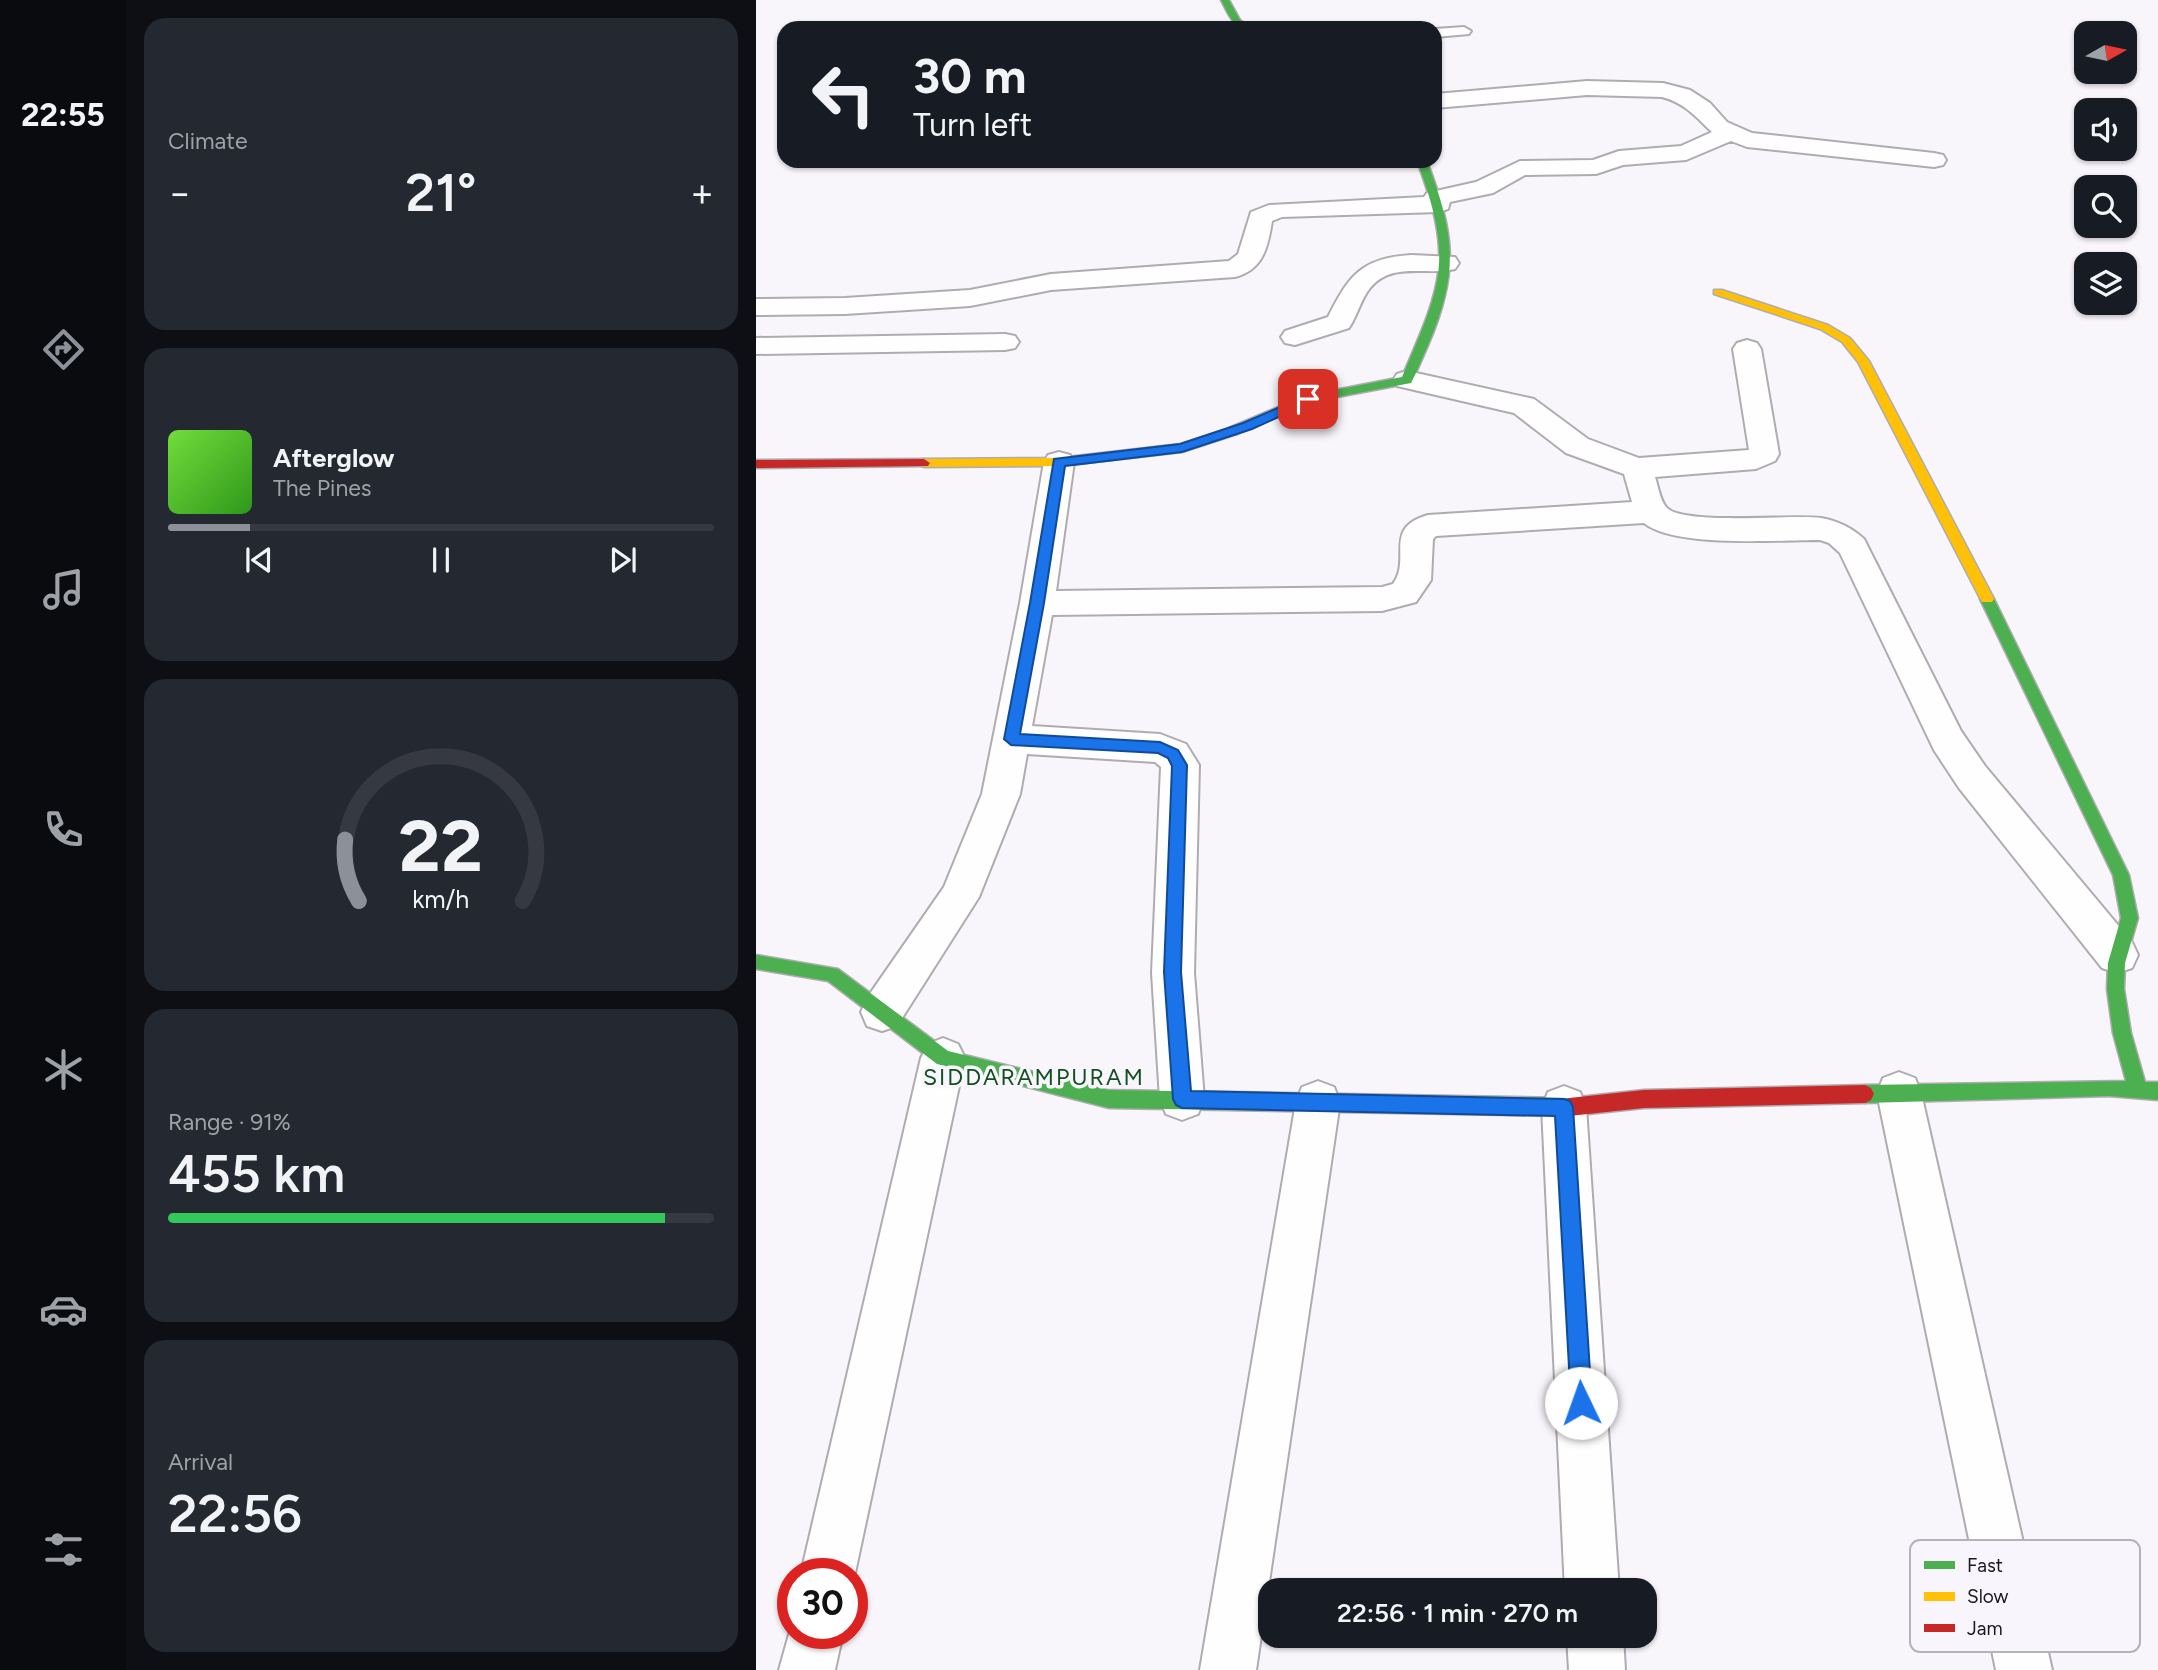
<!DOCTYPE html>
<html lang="en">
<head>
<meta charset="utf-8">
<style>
  :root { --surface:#171b24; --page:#242831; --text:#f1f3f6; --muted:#9ea1a6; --line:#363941; --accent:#8c9099 }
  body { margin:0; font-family:Figtree,sans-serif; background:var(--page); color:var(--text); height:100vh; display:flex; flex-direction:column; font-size:26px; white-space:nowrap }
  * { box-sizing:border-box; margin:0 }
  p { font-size:23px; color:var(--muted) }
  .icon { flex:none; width:38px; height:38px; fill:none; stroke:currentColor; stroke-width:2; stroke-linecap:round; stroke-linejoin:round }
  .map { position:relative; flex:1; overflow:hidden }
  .drawer { display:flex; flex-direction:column; gap:18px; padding:18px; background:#0d0f14; width:630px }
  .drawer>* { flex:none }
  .top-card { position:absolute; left:21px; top:21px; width:665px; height:147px; border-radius:21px; box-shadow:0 2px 5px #0004; background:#171b24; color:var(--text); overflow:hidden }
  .needle { width:46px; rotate:81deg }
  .tools { position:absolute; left:1318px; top:21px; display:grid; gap:14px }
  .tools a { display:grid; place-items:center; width:63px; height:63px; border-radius:14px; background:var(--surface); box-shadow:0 2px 5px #0004; font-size:35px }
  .speed { position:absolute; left:21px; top:1558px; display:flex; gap:14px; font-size:35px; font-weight:700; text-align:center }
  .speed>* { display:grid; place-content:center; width:91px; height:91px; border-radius:50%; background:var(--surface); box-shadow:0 2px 5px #0004; line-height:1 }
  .speed .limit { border:10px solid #d22; background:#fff; color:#111 }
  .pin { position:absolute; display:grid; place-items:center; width:60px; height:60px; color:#fff; margin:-30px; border-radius:14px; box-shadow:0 4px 10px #0006 }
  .me { position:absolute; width:77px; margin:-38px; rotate:357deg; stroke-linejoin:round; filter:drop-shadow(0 0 5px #0008) }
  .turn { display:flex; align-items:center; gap:24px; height:147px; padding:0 21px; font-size:32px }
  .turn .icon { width:91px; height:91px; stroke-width:2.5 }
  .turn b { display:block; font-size:49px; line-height:60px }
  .big { font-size:52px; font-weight:600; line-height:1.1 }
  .drawer .card { flex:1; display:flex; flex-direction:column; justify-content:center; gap:10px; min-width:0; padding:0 24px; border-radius:21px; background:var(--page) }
  .drawer .dial { align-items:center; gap:0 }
  .dial svg { height:182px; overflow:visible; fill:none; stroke:var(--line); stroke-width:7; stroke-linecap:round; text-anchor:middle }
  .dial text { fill:var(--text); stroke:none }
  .song { display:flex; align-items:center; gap:21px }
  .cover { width:84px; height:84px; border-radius:10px; background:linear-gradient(135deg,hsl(100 70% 55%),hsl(110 70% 35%)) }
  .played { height:7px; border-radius:4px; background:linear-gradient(90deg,var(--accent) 15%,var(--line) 15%) }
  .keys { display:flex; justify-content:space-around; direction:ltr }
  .heat { display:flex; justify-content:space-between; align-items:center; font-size:38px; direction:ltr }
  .charge { height:10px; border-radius:5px; background:linear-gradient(90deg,#34c759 91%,var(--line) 0) }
  .trip { position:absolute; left:502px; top:1578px; width:399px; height:70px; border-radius:21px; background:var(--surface); box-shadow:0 2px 5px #0004; font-weight:600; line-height:70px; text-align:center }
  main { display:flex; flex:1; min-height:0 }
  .tab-bar { display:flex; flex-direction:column; width:126px; justify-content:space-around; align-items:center; background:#090b0e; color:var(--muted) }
  .tab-bar .icon { width:49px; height:49px }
  .tab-bar .active { color:var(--accent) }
  .tab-bar b { font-size:32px; color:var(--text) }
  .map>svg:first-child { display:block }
</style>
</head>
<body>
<main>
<nav class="tab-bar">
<b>22:55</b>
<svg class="icon active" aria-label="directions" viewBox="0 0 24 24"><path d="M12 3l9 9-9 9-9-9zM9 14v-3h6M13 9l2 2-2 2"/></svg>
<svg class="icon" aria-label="music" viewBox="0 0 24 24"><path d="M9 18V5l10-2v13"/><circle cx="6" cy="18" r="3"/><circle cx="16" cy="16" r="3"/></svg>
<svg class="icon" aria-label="phone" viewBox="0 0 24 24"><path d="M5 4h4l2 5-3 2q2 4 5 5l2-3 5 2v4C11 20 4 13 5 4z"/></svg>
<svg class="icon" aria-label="climate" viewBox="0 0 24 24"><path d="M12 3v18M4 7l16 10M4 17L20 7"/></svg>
<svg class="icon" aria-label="car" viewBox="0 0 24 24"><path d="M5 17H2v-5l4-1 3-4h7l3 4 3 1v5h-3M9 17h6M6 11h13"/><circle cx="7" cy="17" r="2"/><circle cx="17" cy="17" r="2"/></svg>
<svg class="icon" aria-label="filters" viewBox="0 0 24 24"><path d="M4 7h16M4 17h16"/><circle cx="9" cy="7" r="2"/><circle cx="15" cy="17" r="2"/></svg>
</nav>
<section class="drawer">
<div class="card"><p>Climate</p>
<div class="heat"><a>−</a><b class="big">21°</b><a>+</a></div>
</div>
<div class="card">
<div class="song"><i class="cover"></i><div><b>Afterglow</b><p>The Pines</p></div></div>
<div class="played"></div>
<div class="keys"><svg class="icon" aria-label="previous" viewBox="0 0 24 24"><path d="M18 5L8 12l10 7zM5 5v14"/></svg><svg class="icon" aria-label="pause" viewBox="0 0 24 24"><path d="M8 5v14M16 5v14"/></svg><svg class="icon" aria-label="next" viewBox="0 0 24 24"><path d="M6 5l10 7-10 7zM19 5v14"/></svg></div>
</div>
<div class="card dial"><svg viewBox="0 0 100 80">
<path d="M14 69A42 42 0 1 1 86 69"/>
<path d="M14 69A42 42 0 0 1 8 42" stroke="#8c9099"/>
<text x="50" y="56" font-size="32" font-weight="700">22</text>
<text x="50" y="72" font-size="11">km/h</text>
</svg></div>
<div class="card"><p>Range · 91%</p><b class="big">455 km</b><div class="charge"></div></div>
<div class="card"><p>Arrival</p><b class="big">22:56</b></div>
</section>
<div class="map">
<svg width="1402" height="1670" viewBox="0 0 1402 1670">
  <rect width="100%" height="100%" fill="#f9f6fb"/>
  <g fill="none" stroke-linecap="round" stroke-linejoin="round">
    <g stroke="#afacb1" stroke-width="4">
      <path id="lane" d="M708,27L715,31L713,34L679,37V29Z"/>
    </g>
    <g stroke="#afacb1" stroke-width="4">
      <path id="street" d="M831,81L907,83L934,90L954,103L971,122L996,133L1178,153L1187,155L1190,160L1187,165L1178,167L991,147L975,141L930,160L867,165L840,174L769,175L737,193L694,202L692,209L683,212L526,217L516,221C512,247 507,270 479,277L295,290L214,306L89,314L0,315V299L89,298L214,290L295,274L473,261L482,254L495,212L513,205L668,197L671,193L720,182L764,161L837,160L863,151L925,146L956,132C940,117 929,103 906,97L831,95L679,108V94Z
        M655,255L699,257L703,263L699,269C670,276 636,261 614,288C605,299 601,316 593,328L539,345L529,343L525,337L529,331L572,317C593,275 606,258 655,255Z
        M249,334L259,336L263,342L259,348L249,350L0,354V338Z
        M991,340L1001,343L1005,349L1023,454L1019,461L1000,469L899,477C902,486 904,500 910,507C925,526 1037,514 1065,518C1082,521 1096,528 1108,539L1205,731L1229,766L1376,942L1382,955L1376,968L1361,973L1346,968L1203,788L1178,750L1084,553L1073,543L1064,540C1022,540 919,548 888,523L680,536L677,539L675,580L660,602L626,611L296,615L276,726L404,734L430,744L443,765L438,973L448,1099L442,1114L426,1120L410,1114L404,1099L396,973L405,767L399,762L271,754L264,794L223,897L141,1026L126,1031L111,1026L105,1012L111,998L188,887L226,794L264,603L288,462L292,455L303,452L314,455L318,462L300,591L626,587L637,584C656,558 626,528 672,515L876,502L868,474L810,453L758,413L641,386L637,380L641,374L651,371L778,399L832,439L883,458L993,450L977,349L981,343Z
        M187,1038L202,1044L209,1058L99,1573L96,1580V1573H45L165,1058L172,1044Z
        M1143,1072L1159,1078L1165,1093L1296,1670H1240L1121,1093L1127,1078Z
        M562,1081L578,1087L584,1102L500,1670H444L540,1102L546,1087Z
        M808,1086L824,1092L830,1107L863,1591H809L786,1107L792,1092Z
        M37,1620V1633H87L79,1670H23Z
        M811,1636H867L869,1670H813Z"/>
    </g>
    <g stroke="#afacb1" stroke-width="3">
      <path id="fast" d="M465,0H473L484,20L494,28C476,28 473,15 465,0Z
        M661,161H671C698,233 704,270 673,343C667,356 662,370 655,383L555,402L481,434H473V428L548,396L646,377C686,284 698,260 661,161Z
        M1231,594L1238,599L1373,875L1382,918L1369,963L1368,989L1375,1033L1389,1082H1402V1100L1353,1096L1109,1103L1103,1100L1100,1094L1103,1088L1109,1085L1370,1081L1357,1033L1351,989L1352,963L1365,918L1357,875L1224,599Z
        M0,955L82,969L192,1051L353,1090L813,1098L819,1101L822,1107L819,1113L813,1116L353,1108L181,1064L72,981L0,969Z"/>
    </g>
    <g stroke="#afacb1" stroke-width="3">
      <path id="slow" d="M958,290H966L1072,325L1094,338L1113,361L1238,599L1236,602H1226L1102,362L1086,342L1064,329L958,294Z
        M477,427L481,428V434L426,452L303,466L168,467L162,463L168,459L303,458L425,444Z"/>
    </g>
    <g stroke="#afacb1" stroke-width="3">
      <path id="jam" d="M168,459L174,463L172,466L0,468V460Z
        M1109,1085L1115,1088L1118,1094L1115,1100L1109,1103L888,1108L813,1116L807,1113L804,1107L807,1101L813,1098L888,1090Z"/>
    </g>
    <use href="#lane" fill="#fefefe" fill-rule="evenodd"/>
    <use href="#street" fill="#fefefe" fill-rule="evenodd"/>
    <use href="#fast" fill="#4caf50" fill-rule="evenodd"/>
    <use href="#slow" fill="#ffc107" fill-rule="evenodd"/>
    <use href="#jam" fill="#c62828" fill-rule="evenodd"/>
  </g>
  <path fill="#1a73e8" stroke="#114b97" stroke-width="2" d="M552,395L558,399L556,402L496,429L426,452L309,466L288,603L264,734L404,742L422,750L431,765L425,972L435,1091L808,1099L814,1101L817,1107L836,1403L833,1410L825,1413L818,1410L815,1403L799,1116L426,1108L420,1105L417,1099L408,972L416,766L412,758L402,753L255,745L248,739L274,603L298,459L424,444L487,423Z"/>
  <g text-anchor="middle" stroke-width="7" stroke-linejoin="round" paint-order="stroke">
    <g font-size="23" letter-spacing="2" fill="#11501f" stroke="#f9f5fc">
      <text x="278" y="1085">SIDDARAMPURAM</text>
    </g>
  </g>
  <rect x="1154" y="1540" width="230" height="112" rx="10" fill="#f9f5fc" stroke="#b6b2b9" stroke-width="2"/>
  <rect x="1168" y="1561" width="31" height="8" fill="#4caf50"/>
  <rect x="1168" y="1592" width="31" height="9" fill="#ffc107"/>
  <rect x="1168" y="1624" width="31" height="8" fill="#c62828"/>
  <g font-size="19" fill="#1b171e">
    <text x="1211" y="1572">Fast</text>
    <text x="1211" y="1603">Slow</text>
    <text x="1211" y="1635">Jam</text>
  </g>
</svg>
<div class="tools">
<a><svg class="needle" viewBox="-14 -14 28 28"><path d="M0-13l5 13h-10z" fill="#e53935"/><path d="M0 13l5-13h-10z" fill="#9ea1a6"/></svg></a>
<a><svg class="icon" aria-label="sound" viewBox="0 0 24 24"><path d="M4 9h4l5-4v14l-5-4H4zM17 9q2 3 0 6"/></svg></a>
<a><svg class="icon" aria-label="search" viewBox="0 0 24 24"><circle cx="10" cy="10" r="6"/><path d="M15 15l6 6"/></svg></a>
<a><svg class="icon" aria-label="layers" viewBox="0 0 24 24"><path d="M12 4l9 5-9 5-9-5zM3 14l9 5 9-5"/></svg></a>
</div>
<div class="speed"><div class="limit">30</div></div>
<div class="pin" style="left:552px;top:399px;background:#d93025"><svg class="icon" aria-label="arrive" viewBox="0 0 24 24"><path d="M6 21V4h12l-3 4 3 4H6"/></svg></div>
<svg class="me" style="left:825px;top:1403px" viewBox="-20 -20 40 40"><circle r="19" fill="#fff"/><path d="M0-13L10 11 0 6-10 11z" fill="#1a73e8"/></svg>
<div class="trip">22:56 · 1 min · 270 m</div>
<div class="top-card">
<div class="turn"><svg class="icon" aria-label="left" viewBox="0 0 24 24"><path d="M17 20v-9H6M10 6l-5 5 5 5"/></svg><div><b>30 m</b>Turn left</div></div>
</div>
</div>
</main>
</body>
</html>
